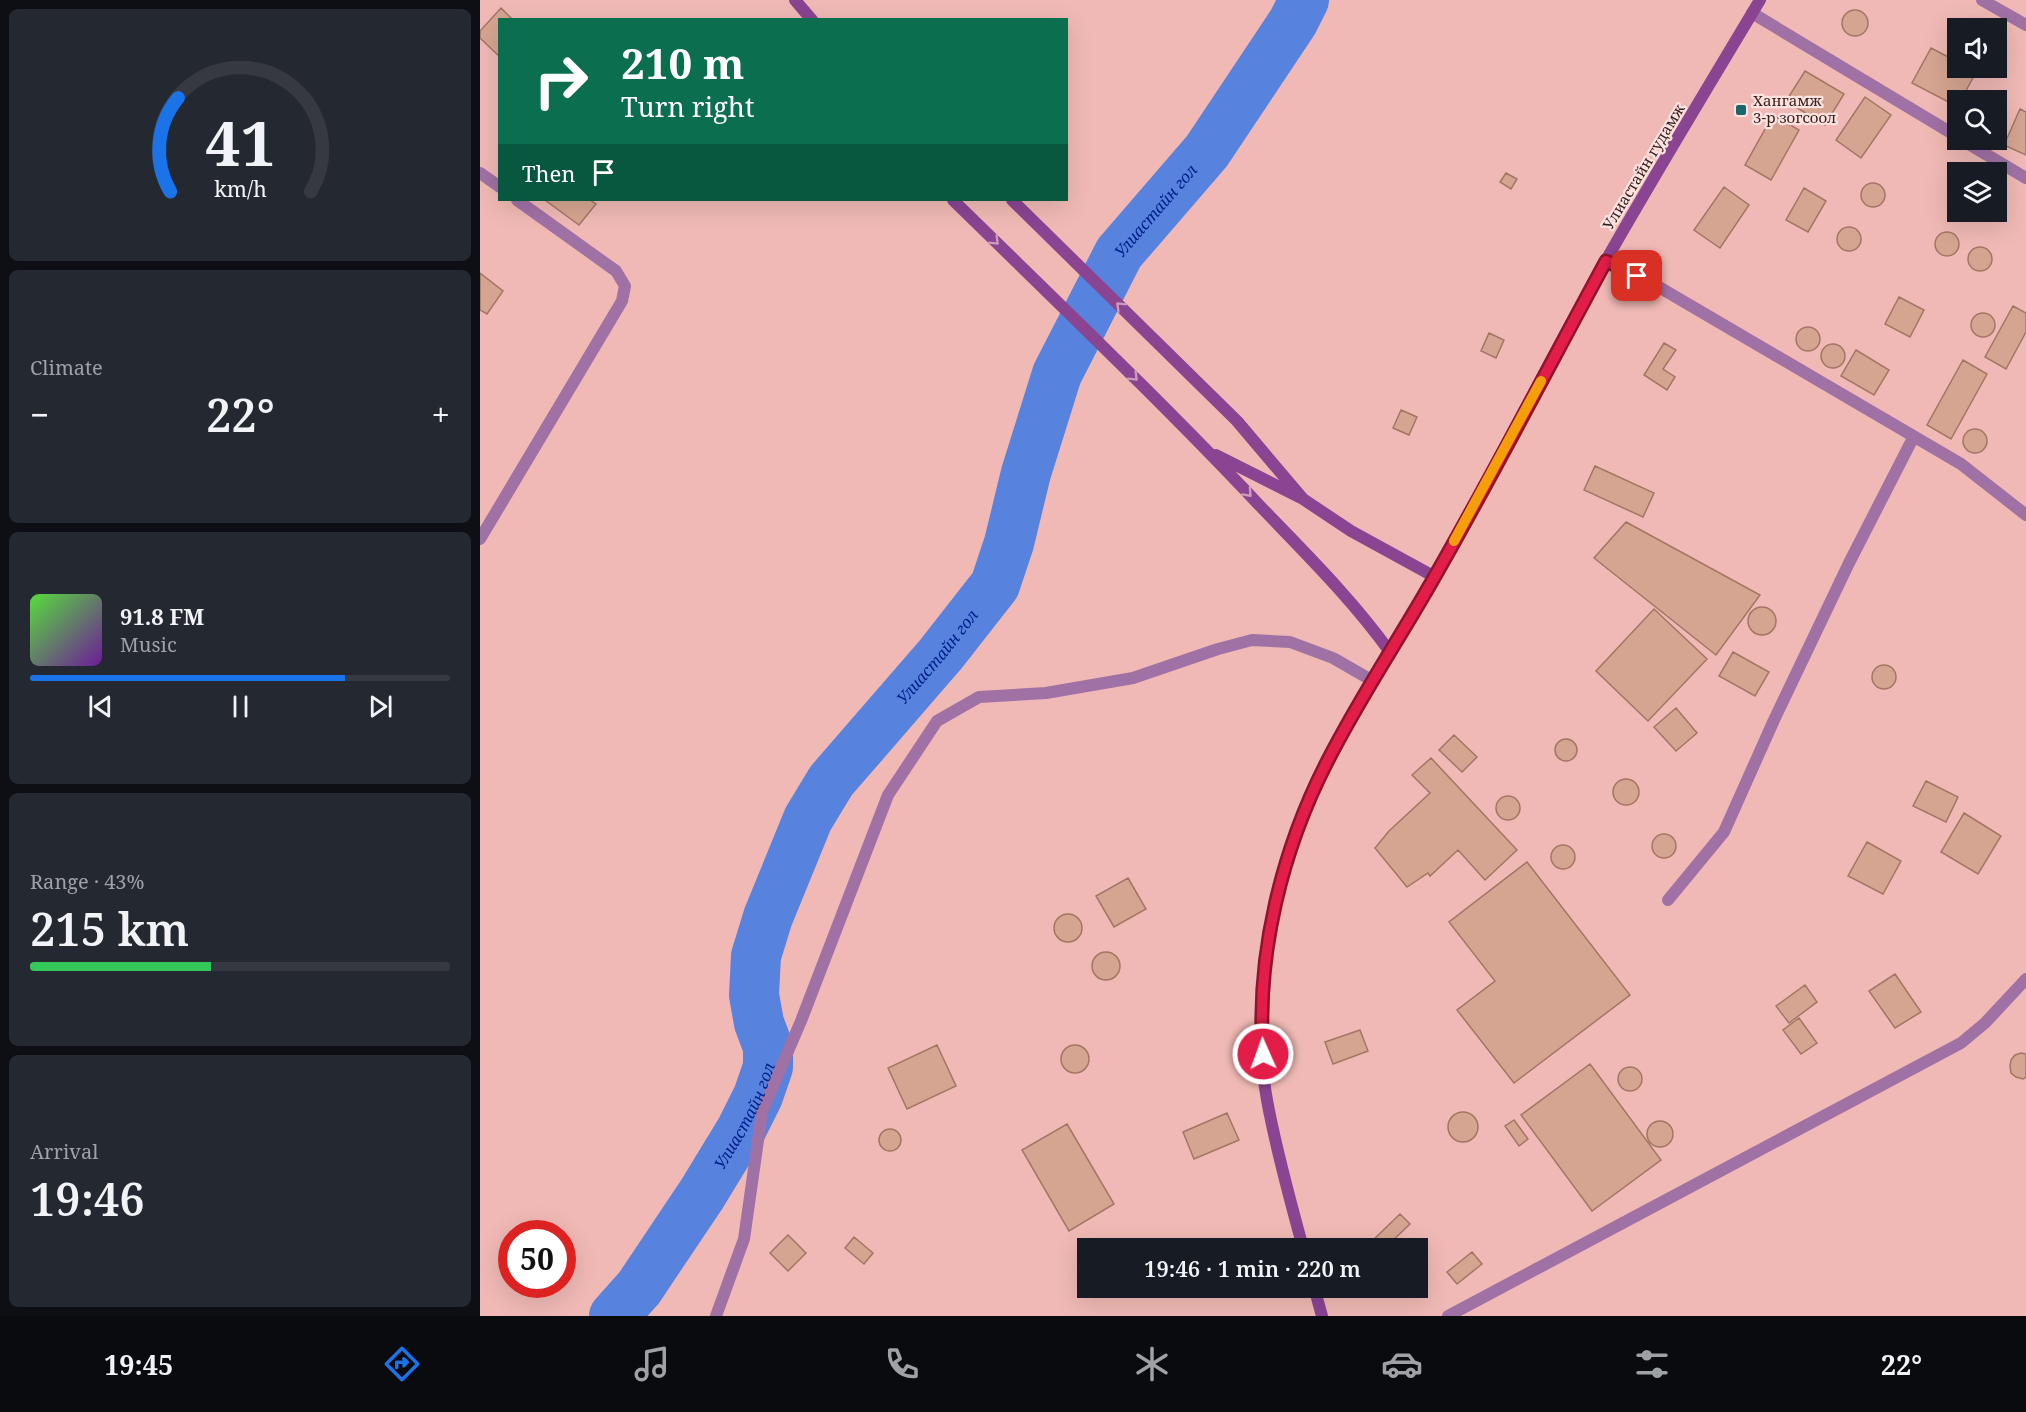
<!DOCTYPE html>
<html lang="en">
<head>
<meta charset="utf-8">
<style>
  :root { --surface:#171b24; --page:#242831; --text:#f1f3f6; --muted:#9ea1a6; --line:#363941; --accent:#1a73e8 }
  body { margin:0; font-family:"Noto Serif",serif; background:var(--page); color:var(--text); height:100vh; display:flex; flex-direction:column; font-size:22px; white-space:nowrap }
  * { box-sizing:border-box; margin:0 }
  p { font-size:20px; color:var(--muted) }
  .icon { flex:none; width:33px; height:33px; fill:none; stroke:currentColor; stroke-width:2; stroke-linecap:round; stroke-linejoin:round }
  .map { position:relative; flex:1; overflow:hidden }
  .drawer { display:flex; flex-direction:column; gap:9px; padding:9px; background:#0d0f14; width:480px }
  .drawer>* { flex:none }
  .guide { position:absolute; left:18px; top:18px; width:570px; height:183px; border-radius:0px; box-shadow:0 6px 24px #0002; background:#0b6e4f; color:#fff; overflow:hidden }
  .fabs { position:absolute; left:1467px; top:18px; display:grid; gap:12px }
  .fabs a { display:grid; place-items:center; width:60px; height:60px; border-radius:0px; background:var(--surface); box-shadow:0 6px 24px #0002; font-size:30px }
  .speed { position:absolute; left:18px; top:1220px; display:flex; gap:12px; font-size:30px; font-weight:700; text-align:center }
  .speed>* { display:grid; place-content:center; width:78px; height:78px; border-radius:50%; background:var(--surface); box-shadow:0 6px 24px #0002; line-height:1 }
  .speed .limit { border:9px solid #d22; background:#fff; color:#111 }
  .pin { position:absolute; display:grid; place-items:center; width:51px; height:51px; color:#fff; margin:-26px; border-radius:12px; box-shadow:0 3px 9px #0006 }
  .me { position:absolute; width:66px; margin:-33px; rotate:358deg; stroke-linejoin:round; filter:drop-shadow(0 0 4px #0008) }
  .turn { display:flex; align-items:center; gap:21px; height:126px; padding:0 24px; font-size:27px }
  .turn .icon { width:78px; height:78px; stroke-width:2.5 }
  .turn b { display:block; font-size:42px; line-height:51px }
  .then { display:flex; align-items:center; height:57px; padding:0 24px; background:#0003; gap:12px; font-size:22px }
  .big { font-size:45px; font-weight:600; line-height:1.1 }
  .drawer .tile { flex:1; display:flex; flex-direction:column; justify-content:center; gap:9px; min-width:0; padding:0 21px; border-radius:9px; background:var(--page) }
  .drawer .dial { align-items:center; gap:0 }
  .dial svg { height:156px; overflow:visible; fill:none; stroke:var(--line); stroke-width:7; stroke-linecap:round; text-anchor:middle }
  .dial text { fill:var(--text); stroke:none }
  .song { display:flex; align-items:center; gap:18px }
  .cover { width:72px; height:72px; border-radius:9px; background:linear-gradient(135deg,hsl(110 70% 55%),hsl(280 70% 35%)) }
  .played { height:6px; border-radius:3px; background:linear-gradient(90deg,var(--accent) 75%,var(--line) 75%) }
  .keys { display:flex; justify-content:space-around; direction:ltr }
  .heat { display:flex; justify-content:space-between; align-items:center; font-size:33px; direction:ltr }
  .charge { height:9px; border-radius:4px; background:linear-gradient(90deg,#34c759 43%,var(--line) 0) }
  .trip { position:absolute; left:597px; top:1238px; width:351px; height:60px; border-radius:0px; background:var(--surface); box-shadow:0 6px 24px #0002; font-weight:600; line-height:60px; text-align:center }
  .tab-bar { display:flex; height:96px; justify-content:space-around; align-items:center; background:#090b0e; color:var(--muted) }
  .tab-bar .icon { width:42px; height:42px }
  .tab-bar .active { color:var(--accent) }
  .tab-bar b { font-size:27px; color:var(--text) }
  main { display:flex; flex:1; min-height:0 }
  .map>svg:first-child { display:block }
</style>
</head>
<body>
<main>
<section class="drawer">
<div class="tile dial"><svg viewBox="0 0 100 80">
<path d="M14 69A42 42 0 1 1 86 69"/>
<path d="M14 69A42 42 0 0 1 18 21" stroke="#1a73e8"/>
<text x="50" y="56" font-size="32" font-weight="700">41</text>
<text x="50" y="72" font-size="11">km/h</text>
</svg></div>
<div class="tile"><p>Climate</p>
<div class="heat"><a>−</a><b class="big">22°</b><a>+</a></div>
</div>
<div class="tile">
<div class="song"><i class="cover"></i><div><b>91.8 FM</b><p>Music</p></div></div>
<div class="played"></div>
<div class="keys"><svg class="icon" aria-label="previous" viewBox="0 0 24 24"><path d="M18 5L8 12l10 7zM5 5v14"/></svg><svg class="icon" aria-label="pause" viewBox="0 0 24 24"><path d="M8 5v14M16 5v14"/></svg><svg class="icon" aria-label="next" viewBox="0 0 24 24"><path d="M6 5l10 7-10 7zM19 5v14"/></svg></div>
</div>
<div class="tile"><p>Range · 43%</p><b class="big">215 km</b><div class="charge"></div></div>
<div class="tile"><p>Arrival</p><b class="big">19:46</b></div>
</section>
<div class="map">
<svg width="1546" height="1316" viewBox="0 0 1546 1316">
  <rect width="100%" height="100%" fill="#f0b9b5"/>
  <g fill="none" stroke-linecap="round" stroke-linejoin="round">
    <path stroke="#5783df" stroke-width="50" id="s1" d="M134,1316L159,1288L222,1194L261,1130L278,1096L288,1067V1047L279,1023L274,995L276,956L288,917L328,819L351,781L461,654L515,585L529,543L546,473L577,374L639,253L727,151L813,22L824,0"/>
  </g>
  <path fill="#d5a591" stroke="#a37663" stroke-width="1.5" d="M21,8L33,20H20V57L0,38V31Z
    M1362 23a13 13 0 1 1 26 0a13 13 0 1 1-26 0Z
    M1451,48L1478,62V68H1487L1496,72L1481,100H1478V107L1432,83Z
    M1325,71L1364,94L1345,125L1306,101Z
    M1385,97L1411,115L1381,158L1356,140Z
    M1540,109L1546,112V155L1524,145Z
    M1293,115L1319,130L1291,180L1265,165Z
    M1026,173L1037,179L1031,189L1020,182Z
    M1381 195a12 12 0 1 1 24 0a12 12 0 1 1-24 0Z
    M1244,187L1269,205L1240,248L1214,230Z
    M1324,188L1346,201L1328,232L1306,220Z
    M65,200H110L116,204L99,225Z
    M1357 239a12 12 0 1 1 24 0a12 12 0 1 1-24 0Z
    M1455 244a12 12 0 1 1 24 0a12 12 0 1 1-24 0Z
    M1488 259a12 12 0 1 1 24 0a12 12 0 1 1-24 0Z
    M0,273L23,291L7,314L0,310Z
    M1419,297L1444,310L1430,337L1405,324Z
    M1533,306L1546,313V332L1526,369L1505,357Z
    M1491 325a12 12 0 1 1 24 0a12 12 0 1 1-24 0Z
    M1316 339a12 12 0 1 1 24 0a12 12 0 1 1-24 0Z
    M1009,333L1024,340L1016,358L1001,351Z
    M1184,343L1196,350L1183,369L1195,377L1187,390L1164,375Z
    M1341 356a12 12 0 1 1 24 0a12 12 0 1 1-24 0Z
    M1376,350L1409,370L1394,395L1361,376Z
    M1483,360L1507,374L1471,439L1447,425Z
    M921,410L937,417L929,435L913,428Z
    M1483 441a12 12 0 1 1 24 0a12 12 0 1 1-24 0Z
    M1115,466L1174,493L1163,517L1104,490Z
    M1146,522L1280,595L1236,655L1114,558Z
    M1268 621a14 14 0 1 1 28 0a14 14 0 1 1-28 0Z
    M1174,609L1227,659L1168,721L1116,671Z
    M1253,652L1289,672L1275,696L1239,676Z
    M1392 677a12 12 0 1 1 24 0a12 12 0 1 1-24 0Z
    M1196,708L1217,733L1196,751L1174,727Z
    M974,735L997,757L982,772L959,750Z
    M1075 750a11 11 0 1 1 22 0a11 11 0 1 1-22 0Z
    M951,758L1037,850L1005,880L978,850L950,876L948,873L927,887L895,848L909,831L950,793L932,775Z
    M1133 792a13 13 0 1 1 26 0a13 13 0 1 1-26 0Z
    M1446,781L1478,797L1466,822L1433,806Z
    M1016 808a12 12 0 1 1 24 0a12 12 0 1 1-24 0Z
    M1484,813L1521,836L1498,874L1461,852Z
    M1172 846a12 12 0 1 1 24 0a12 12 0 1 1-24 0Z
    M1387,842L1421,861L1403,894L1368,876Z
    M1071 857a12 12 0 1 1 24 0a12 12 0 1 1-24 0Z
    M1047,862L1150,995L1034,1083L977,1010L1015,981L969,922Z
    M648,878L666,909L634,927L616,896Z
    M574 928a14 14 0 1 1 28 0a14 14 0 1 1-28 0Z
    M612 966a14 14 0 1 1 28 0a14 14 0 1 1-28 0Z
    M1415,974L1441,1012L1415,1028L1389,991Z
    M1325,985L1337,1002L1309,1023L1296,1006Z
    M1319,1018L1337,1043L1321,1054L1303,1030Z
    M880,1030L888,1051L853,1064L845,1042Z
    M457,1045L476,1086L427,1109L408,1068Z
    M581 1059a14 14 0 1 1 28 0a14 14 0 1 1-28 0Z
    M1541,1053L1546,1054V1077L1543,1079L1536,1077L1531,1073L1530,1066L1531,1060L1535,1055Z
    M1110,1064L1181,1160L1112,1211L1041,1115Z
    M1138 1079a12 12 0 1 1 24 0a12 12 0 1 1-24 0Z
    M968 1127a15 15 0 1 1 30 0a15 15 0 1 1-30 0Z
    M747,1113L759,1140L714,1159L703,1132Z
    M1034,1120L1048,1139L1039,1146L1025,1126Z
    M1167 1134a13 13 0 1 1 26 0a13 13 0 1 1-26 0Z
    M587,1124L634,1204L589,1231L542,1150Z
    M399 1140a11 11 0 1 1 22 0a11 11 0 1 1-22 0Z
    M920,1214L930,1224L905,1248H897L891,1242Z
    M308,1235L326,1253L308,1271L290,1253Z
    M374,1237L393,1253L384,1264L365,1248Z
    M992,1252L1002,1264L977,1284L967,1272Z"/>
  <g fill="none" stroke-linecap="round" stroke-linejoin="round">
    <path stroke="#a071a5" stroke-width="12" d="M1502,0L1546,25
      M1272,13L1478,137
      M1482,140L1546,178
      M0,173L20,187
      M1126,261L1172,283L1481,464L1546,515
      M0,539L142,301L145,286L136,271L37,200
      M1188,900L1244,832L1294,720L1369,563L1433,438
      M236,1316L264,1239L282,1112L321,1021L408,795L457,721L499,697L566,693L653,678L738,649L772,640L810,642L853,658L893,681
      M968,1316L1481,1043L1505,1023L1546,979"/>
    <path stroke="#8a4492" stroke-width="12" d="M315,0L332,20
      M473,200C576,301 681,401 780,506C825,553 872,599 910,652
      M532,200L757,421L823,499
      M736,455L823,499L871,531L955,577
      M823,1248C810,1199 796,1150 787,1100C776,1042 782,979 792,921C814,791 895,686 957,573C1014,470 1067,365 1125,262C1175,174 1228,87 1280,0
      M834,1287L842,1316"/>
  </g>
  <defs><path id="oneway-chevron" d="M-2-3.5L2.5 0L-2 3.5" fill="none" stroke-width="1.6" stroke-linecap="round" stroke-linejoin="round" transform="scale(1.5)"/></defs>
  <g stroke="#ca9bbc">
    <use href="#oneway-chevron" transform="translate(515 241) rotate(45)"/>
    <use href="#oneway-chevron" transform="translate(640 306) rotate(-135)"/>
    <use href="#oneway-chevron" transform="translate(654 377) rotate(45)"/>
    <use href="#oneway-chevron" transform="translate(768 493) rotate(47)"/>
  </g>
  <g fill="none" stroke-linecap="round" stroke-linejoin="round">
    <g stroke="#92132f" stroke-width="15">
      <path id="route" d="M783,1054C776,954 802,849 848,760C880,697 920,638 955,576C1014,473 1069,366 1126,261L1157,276"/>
    </g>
    <use href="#route" stroke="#e11d48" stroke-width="10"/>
    <path stroke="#f59e0b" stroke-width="10" d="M974,541L1061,381"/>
  </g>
  <rect fill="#18666c" stroke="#fee2df" stroke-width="2" x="1255" y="104" width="12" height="12" rx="3"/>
  <g text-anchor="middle" stroke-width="4.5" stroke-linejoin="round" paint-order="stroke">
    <g font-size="15" fill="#331f1d" stroke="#fee2df" text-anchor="start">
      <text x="1273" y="106">Хангамж<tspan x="1273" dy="17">3-р зогсоол</tspan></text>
    </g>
    <g font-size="15" fill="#331f1d" stroke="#fee2df">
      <text transform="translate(1164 167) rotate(-59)" y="5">Улиастайн гудамж</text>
    </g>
    <g font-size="16" font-style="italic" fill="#00208b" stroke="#fee2df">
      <text dy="6" stroke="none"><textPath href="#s1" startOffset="1266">Улиастайн гол</textPath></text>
      <text dy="6" stroke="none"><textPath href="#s1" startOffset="762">Улиастайн гол</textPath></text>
      <text dy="6" stroke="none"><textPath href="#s1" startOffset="240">Улиастайн гол</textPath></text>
    </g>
  </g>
</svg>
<div class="fabs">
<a><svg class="icon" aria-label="sound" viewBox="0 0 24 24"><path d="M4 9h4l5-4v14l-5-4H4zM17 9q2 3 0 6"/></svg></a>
<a><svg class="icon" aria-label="search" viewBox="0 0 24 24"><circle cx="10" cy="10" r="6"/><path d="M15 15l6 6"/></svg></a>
<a><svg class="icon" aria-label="layers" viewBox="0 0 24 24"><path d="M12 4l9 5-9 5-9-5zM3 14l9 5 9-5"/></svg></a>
</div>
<div class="speed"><div class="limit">50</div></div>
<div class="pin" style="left:1157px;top:276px;background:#d93025"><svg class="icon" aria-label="arrive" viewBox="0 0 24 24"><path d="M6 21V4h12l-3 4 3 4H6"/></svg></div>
<svg class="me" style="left:783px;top:1054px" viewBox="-20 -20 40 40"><circle r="17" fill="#e11d48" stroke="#fff" stroke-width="3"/><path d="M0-11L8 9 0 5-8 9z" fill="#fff"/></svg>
<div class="trip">19:46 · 1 min · 220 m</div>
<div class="guide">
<div class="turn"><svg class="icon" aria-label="right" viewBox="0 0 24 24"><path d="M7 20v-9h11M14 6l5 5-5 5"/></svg><div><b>210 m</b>Turn right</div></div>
<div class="then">Then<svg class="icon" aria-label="arrive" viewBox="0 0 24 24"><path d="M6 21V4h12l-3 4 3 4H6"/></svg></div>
</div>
</div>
</main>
<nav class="tab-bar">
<b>19:45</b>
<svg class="icon active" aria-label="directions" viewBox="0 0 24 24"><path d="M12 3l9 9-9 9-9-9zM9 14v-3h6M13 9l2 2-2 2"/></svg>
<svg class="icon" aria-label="music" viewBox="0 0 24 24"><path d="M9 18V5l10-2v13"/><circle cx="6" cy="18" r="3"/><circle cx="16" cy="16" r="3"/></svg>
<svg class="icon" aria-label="phone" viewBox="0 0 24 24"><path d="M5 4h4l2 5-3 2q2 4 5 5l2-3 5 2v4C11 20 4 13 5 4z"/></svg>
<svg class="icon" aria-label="climate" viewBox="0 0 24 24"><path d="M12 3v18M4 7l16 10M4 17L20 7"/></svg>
<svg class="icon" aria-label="car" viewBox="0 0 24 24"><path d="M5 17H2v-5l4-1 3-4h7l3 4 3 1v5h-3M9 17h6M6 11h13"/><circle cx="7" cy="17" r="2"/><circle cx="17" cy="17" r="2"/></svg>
<svg class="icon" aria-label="filters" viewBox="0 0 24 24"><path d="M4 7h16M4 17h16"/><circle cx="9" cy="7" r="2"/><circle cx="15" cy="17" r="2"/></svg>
<b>22°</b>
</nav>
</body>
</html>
